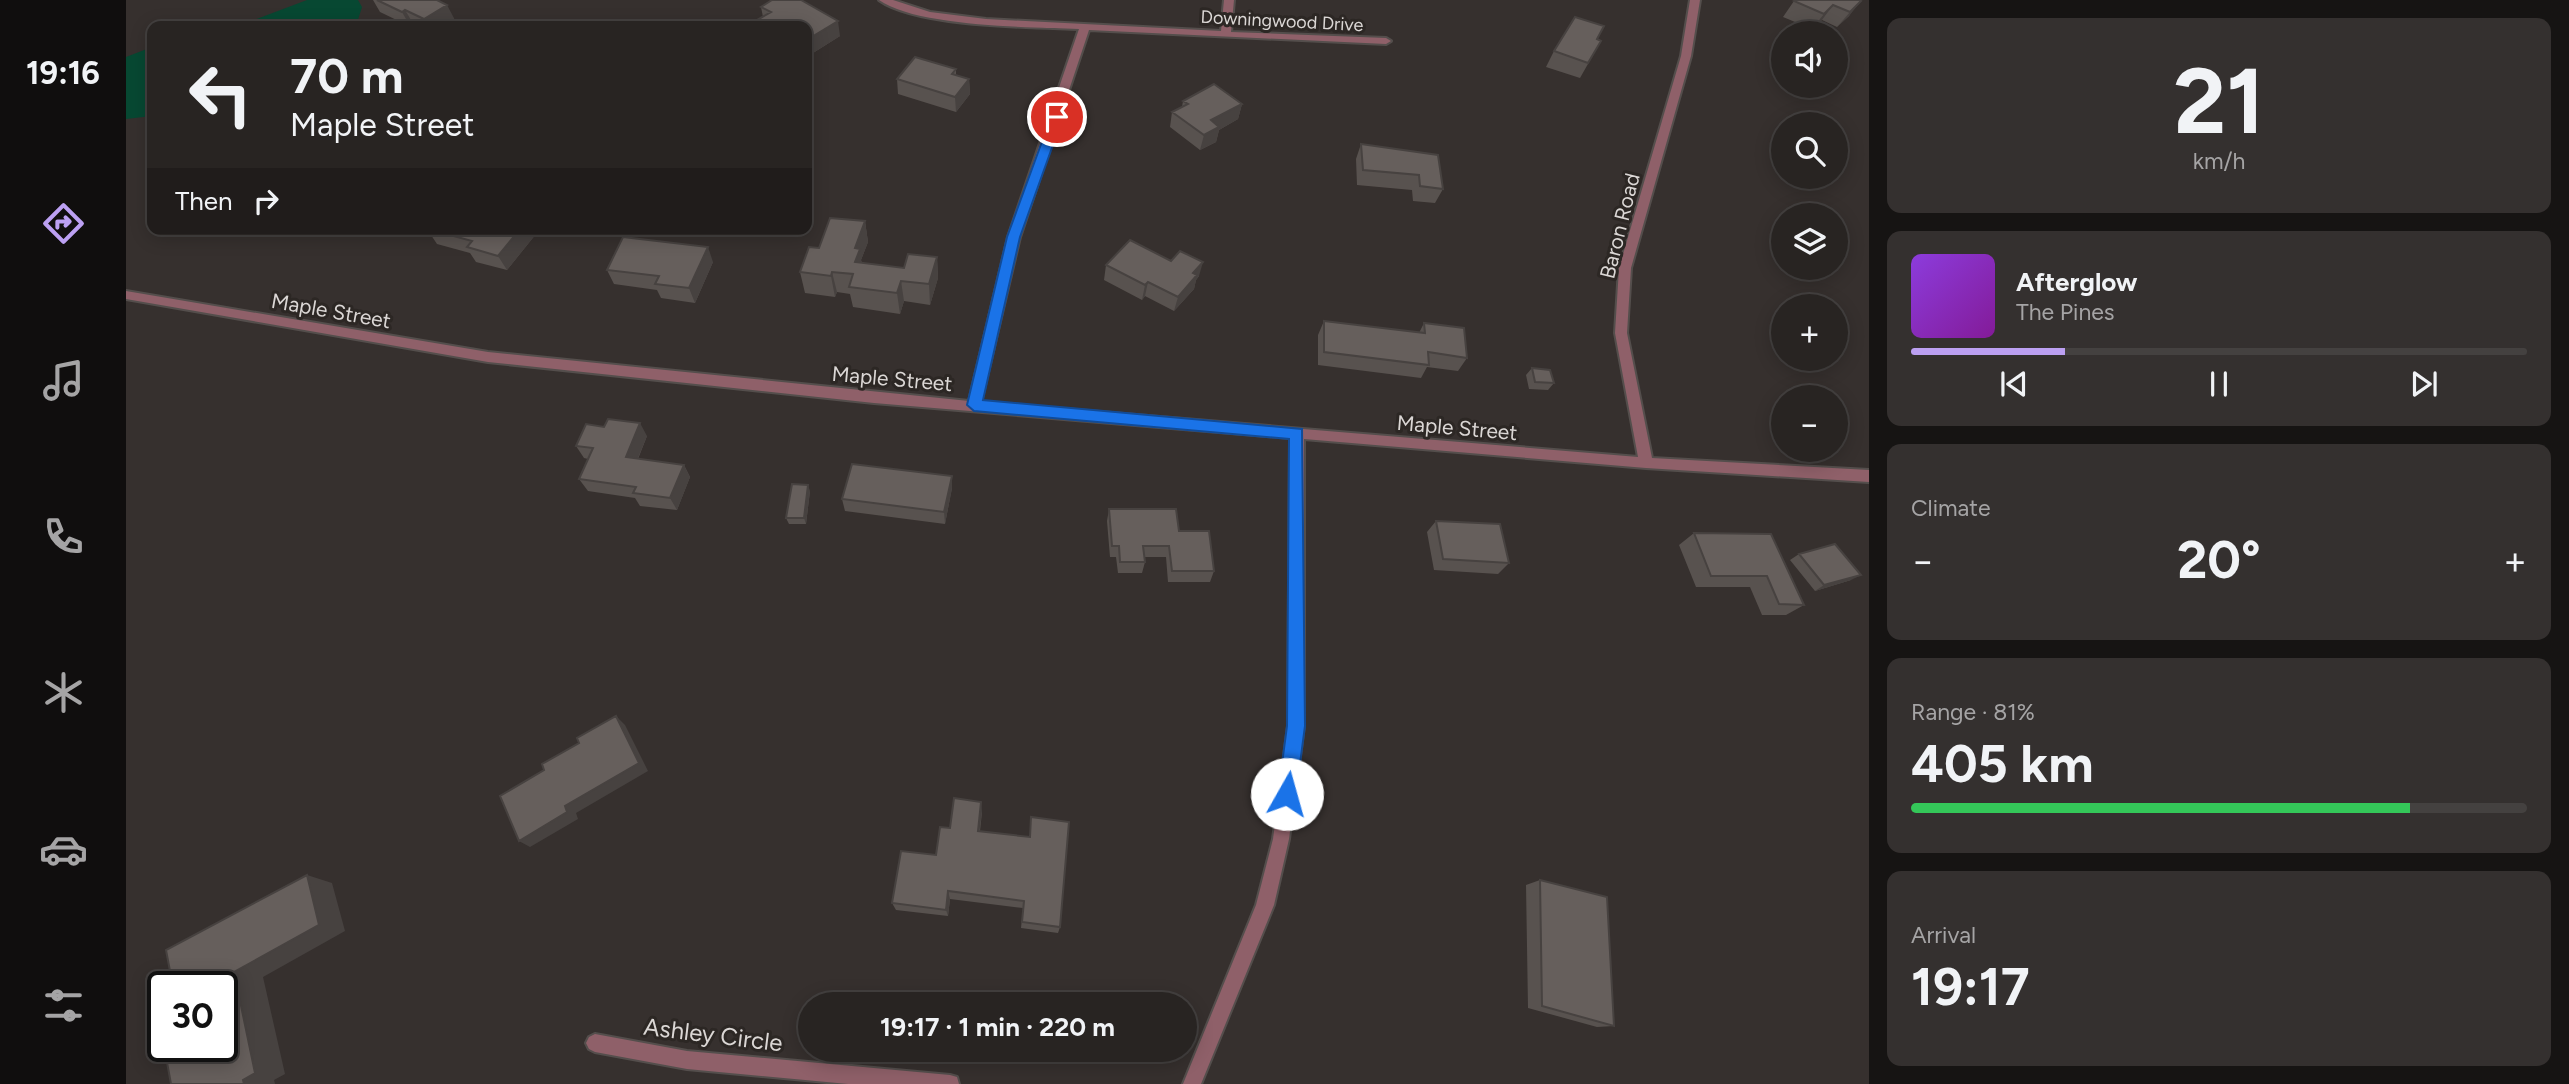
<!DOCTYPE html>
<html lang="en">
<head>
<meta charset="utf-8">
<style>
  :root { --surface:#282422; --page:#34302f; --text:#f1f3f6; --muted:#a5a4a5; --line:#444140; --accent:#bca0f2 }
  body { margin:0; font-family:Figtree,sans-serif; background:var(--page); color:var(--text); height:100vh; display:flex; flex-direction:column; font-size:26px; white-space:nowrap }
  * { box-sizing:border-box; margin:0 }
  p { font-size:23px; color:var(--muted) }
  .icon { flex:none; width:38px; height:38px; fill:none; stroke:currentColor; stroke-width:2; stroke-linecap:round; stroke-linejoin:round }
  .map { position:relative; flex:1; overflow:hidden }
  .sheet { display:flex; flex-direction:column; gap:18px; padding:18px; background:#161413; width:700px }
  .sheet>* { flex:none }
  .banner { position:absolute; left:21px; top:21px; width:665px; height:214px; border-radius:14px; box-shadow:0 4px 18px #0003,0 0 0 2px var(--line); background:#282422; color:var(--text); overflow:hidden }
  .tools { position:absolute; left:1645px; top:21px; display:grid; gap:14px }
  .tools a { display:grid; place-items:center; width:77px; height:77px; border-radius:50%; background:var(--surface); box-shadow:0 4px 18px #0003,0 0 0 2px var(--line); font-size:35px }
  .speed { position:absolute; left:21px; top:971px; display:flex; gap:14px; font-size:35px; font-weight:700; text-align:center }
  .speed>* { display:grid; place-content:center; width:91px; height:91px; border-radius:50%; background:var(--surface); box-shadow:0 4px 18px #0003,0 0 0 2px var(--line); line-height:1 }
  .speed .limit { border:4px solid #111; border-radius:10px; background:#fff; color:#111 }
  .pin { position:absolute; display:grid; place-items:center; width:60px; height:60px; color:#fff; margin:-30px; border:4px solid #fff; border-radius:50%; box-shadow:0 2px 7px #0007 }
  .me { position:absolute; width:77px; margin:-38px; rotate:7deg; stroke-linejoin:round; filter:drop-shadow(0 0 5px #0008) }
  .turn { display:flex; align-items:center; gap:24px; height:147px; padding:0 28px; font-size:32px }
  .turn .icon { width:91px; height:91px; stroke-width:2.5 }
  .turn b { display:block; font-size:49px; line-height:60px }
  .then { display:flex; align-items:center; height:66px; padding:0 28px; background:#0003; gap:14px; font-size:26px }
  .big { font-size:52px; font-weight:700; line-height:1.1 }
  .sheet .card { flex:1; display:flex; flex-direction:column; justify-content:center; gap:10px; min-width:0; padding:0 24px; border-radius:14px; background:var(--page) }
  .sheet .dial { align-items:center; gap:0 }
  .dial b { font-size:91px; line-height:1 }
  .song { display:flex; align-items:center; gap:21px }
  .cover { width:84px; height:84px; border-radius:10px; background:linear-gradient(135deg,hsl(270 70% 55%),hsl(290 70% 35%)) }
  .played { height:7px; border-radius:4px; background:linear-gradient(90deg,var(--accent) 25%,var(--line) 25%) }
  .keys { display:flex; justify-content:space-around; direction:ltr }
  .heat { display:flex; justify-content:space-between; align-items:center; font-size:38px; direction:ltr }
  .charge { height:10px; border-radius:5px; background:linear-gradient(90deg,#34c759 81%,var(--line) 0) }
  .trip { position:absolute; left:672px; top:992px; width:399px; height:70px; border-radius:35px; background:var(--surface); box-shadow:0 4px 18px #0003,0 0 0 2px var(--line); font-weight:700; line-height:70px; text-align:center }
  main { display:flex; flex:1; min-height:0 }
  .menu { display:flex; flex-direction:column; width:126px; justify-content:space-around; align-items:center; background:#100e0e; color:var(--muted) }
  .menu .icon { width:49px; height:49px }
  .menu .current { color:var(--accent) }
  .menu b { font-size:32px; color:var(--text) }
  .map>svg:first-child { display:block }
</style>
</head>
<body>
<main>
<nav class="menu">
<b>19:16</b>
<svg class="icon current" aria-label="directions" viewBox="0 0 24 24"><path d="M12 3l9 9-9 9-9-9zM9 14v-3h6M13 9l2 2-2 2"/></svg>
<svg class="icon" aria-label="music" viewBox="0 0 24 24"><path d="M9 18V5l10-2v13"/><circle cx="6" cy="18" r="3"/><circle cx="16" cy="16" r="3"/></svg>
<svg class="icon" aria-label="phone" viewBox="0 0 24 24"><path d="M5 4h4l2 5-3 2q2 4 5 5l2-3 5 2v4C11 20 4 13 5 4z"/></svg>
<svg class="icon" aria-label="climate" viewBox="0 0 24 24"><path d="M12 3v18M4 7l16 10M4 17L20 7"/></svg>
<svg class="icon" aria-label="car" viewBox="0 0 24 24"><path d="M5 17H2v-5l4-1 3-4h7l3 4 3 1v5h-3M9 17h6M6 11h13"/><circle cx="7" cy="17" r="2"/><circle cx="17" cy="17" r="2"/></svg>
<svg class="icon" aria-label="filters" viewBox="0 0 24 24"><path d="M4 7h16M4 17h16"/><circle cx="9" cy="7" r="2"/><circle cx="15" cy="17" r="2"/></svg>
</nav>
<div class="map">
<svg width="1743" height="1084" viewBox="0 0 1743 1084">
  <rect width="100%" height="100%" fill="#36302e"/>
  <path fill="#074832" d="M181,0H232L236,7L230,26H91L125,21Z
    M26,47V116L0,119V57Z"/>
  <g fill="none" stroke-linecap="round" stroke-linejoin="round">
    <g stroke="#544e4c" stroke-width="4">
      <path id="minor" d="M753,0H767L804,12L860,19L1095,31L1098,0H1108L1105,32L1260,38L1265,41L1260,44L963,30L894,237L855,402L1512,457L1489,333L1493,268L1555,56L1564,0H1574L1565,56L1505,268L1501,333L1526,458L1743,470V482L1520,468L1178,439V726L1163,839L1148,905L1075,1084H1057L1130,905L1147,839L1162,726L1164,438L748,403L362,362L0,299V291L362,352L843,401L882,237L953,29C905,27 791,27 753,0Z
        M469,1034L561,1051L824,1075L831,1077L833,1084H722L561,1069L469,1052L463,1049L460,1043L463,1037Z"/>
    </g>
    <use href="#minor" fill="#8f6069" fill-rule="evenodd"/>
  </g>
  <path fill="#58524f" d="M247,0H311L329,20L319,26H283L254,12Z
    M1733,0L1723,16L1711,27L1696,20L1686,29L1657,17L1668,1Z
    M635,7L714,36L687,53L681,49V26H632L631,20L637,17Z
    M1471,39L1475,41L1454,78L1420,67L1428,51Z
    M830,69V75L843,79L844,94L830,112L772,94L771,79Z
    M1057,101L1116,104L1112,119L1093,130L1090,142L1074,150L1044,127L1046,112L1056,107Z
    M1235,144L1317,189L1309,203L1287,201L1286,190L1231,185L1230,159Z
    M739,221L742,242L735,260L736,263L778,268L811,257L812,278L804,305L778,301L774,314L727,307L724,294L711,292L709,297L679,293L674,272L693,248Z
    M301,229H407L410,234L381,270L350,262L344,253L311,244Z
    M587,262L569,303L535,298L531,290L488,284L481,270Z
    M980,265L1073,276L1070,280L1068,289L1048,311L1019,296L1016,300L978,280Z
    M1198,321L1293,333L1298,323L1341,358L1332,371L1301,367L1295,378L1192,365V335Z
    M1406,368L1428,383L1422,390L1403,389L1400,375Z
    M521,436L512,459L558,465L564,477L551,510L514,506L509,498L462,491L453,479L462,459L458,458L450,446Z
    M826,488L819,524L719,511L716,499Z
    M684,491L680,524H663L660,518Z
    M983,509L1053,531L1088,571L1084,582H1042L1040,557H1018L1019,562L1016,573H992L990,557H984L981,521Z
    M1310,521L1383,563L1372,574L1308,570L1301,532Z
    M1568,533L1645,534L1678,605L1660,615H1636L1624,587H1570L1553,545Z
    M1673,554L1725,580L1689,591L1664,560Z
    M856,812L854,831L934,927L932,933L895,928L897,908L824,899L822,916L770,910L766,903L810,855L824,828Z
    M1414,880L1488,1026L1471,1027L1402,1008L1400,885Z"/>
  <path fill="#474240" d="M1735,1L1723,16L1711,27L1724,12Z
    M321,5L329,20L319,26H302L298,19Z
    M1707,5L1696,20L1686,29L1698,14Z
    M279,10L288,25L286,26H284L276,12Z
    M712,21L714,36L687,53L684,38Z
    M843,79L844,94L830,112L829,97Z
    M1116,104L1112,119L1093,130L1090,142L1074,150L1078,135L1085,120Z
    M739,221L742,242L735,260L737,270L729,262V248Z
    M394,229H407L410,234L381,270L372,256Z
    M582,247L587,262L569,303L563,288Z
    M811,257L812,278L804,305L803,284Z
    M1077,262L1073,276L1070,280L1068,289L1048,311L1052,297L1067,273Z
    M706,272L711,292L709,297L705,276Z
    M775,281L778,301L774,314L771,293Z
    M1022,282L1019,296L1016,300L1019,285Z
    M514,423L521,436L507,470L500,457Z
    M558,465L564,477L551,510L544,498Z
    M826,476V488L819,524L818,512Z
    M682,485L684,491L680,524L678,518Z
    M1735,575L1725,580L1689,591L1698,585Z
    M490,716L499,725L522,771L450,813L452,819L404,847L393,841Z
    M855,802L856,812L852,840V831Z
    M181,875L206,883L219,931L137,977L159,1074L148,1080L149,1084H118L108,972Z
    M822,891L824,899L822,916L820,910Z"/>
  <path fill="#665f5c" stroke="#474240" stroke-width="2" d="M251,0H311L321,5L298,19L279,10L276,12Z
    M646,0H675L712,21L684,38L681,36V26H664L658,23L652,26H641L631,20L645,12L635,7Z
    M1670,0H1733L1735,1L1724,12L1707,5L1698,14L1668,1Z
    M1449,17L1478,26L1471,39L1475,41L1462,63L1428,51Z
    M789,57L830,69L826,74L843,79L829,97L771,79Z
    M1088,84L1116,104L1085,120L1093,127L1078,135L1046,112L1062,104L1057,101Z
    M1235,144L1312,155L1317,189L1294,186L1293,175L1237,170Z
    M704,218L739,221L729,248L734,249L729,262L778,268L782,254L811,257L803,284L775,281L771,293L723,287L727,274L706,272L705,276L674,272L683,247L693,248Z
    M302,229H394L372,256L341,247L346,241Z
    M497,237L582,247L563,288L529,284L533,276L481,270Z
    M1004,240L1045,261L1054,251L1077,262L1067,273L1071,275L1052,297L1022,282L1019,285L980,265Z
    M1198,321L1299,333L1298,323L1338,328L1341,358L1302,352L1303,365L1198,352Z
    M1406,368L1424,370L1428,383L1409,382Z
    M482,419L514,423L500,457L558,465L544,498L507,493L510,487L453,479L467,448L450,446L460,424L478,427Z
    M726,464L826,476L818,512L716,499Z
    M666,484L682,485L678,518H660Z
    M983,509H1050L1053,531H1083L1088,571H1046L1043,546H1017L1019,562H994L993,546H986Z
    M1310,521L1374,524L1383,563L1317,559Z
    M1568,533L1645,534L1678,605L1653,604L1641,576H1585Z
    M1709,544L1735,575L1698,585L1673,554Z
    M490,716L513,763L439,806L441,812L393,841L374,796L418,770L416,764L453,743L451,738Z
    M828,798L855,802L852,831L904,837L905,817L943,822L934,927L896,922L898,901L822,891L820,910L766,903L775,851L810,855L814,827L824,828Z
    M181,875L193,925L108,972L129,1073L117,1080L118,1084H45L38,1046H96V987H47L40,950Z
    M1414,880L1481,897L1488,1026L1416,1006Z"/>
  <path fill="#1a73e8" stroke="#114b97" stroke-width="2" d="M931,113L937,117L894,237L857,400L1176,429L1179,726L1170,794L1167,800L1161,803L1154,800L1152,794L1161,726L1163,439L848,411L841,405L881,237L925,117Z"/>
  <g text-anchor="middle" stroke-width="6" stroke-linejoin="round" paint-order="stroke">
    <g font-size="18" fill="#dbd7d5" stroke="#2c2724">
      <text transform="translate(1156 21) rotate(3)" y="6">Downingwood Drive</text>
    </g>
    <g font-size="21" fill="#dbd7d5" stroke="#2c2724">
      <text transform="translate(1494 226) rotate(-76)" y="7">Baron Road</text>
      <text transform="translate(205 311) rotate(10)" y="7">Maple Street</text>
      <text transform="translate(766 379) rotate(5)" y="7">Maple Street</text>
      <text transform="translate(1331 428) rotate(5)" y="7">Maple Street</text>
    </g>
    <g font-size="24" fill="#dbd7d5" stroke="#2c2724">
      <text transform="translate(587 1035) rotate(7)" y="8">Ashley Circle</text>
    </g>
  </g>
</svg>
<div class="tools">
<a><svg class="icon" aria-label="sound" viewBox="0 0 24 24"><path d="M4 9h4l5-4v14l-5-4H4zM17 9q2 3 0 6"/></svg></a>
<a><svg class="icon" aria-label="search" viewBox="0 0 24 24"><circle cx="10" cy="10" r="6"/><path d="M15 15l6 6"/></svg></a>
<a><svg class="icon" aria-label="layers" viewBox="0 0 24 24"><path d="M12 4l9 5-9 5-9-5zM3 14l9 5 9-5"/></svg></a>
<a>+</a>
<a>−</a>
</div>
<div class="speed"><div class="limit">30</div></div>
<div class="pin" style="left:931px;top:117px;background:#d93025"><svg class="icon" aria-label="arrive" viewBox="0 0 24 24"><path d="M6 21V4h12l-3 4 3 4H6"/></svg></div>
<svg class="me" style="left:1161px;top:794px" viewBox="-20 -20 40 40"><circle r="19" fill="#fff"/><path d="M0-13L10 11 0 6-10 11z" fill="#1a73e8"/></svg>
<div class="trip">19:17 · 1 min · 220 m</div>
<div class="banner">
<div class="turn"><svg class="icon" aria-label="left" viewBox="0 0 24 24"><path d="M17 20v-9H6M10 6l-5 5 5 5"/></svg><div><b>70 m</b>Maple Street</div></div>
<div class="then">Then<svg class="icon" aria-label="right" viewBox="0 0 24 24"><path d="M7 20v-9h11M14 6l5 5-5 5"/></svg></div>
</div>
</div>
<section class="sheet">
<div class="card dial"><b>21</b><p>km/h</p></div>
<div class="card">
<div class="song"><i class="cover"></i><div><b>Afterglow</b><p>The Pines</p></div></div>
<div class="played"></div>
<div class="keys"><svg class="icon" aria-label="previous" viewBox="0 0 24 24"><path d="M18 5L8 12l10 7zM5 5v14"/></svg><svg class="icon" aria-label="pause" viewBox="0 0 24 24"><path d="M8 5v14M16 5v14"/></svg><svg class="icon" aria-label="next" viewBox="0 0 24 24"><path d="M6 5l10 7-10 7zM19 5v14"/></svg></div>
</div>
<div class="card"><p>Climate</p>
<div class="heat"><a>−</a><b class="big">20°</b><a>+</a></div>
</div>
<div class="card"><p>Range · 81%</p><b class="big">405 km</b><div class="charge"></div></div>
<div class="card"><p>Arrival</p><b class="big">19:17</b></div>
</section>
</main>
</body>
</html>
